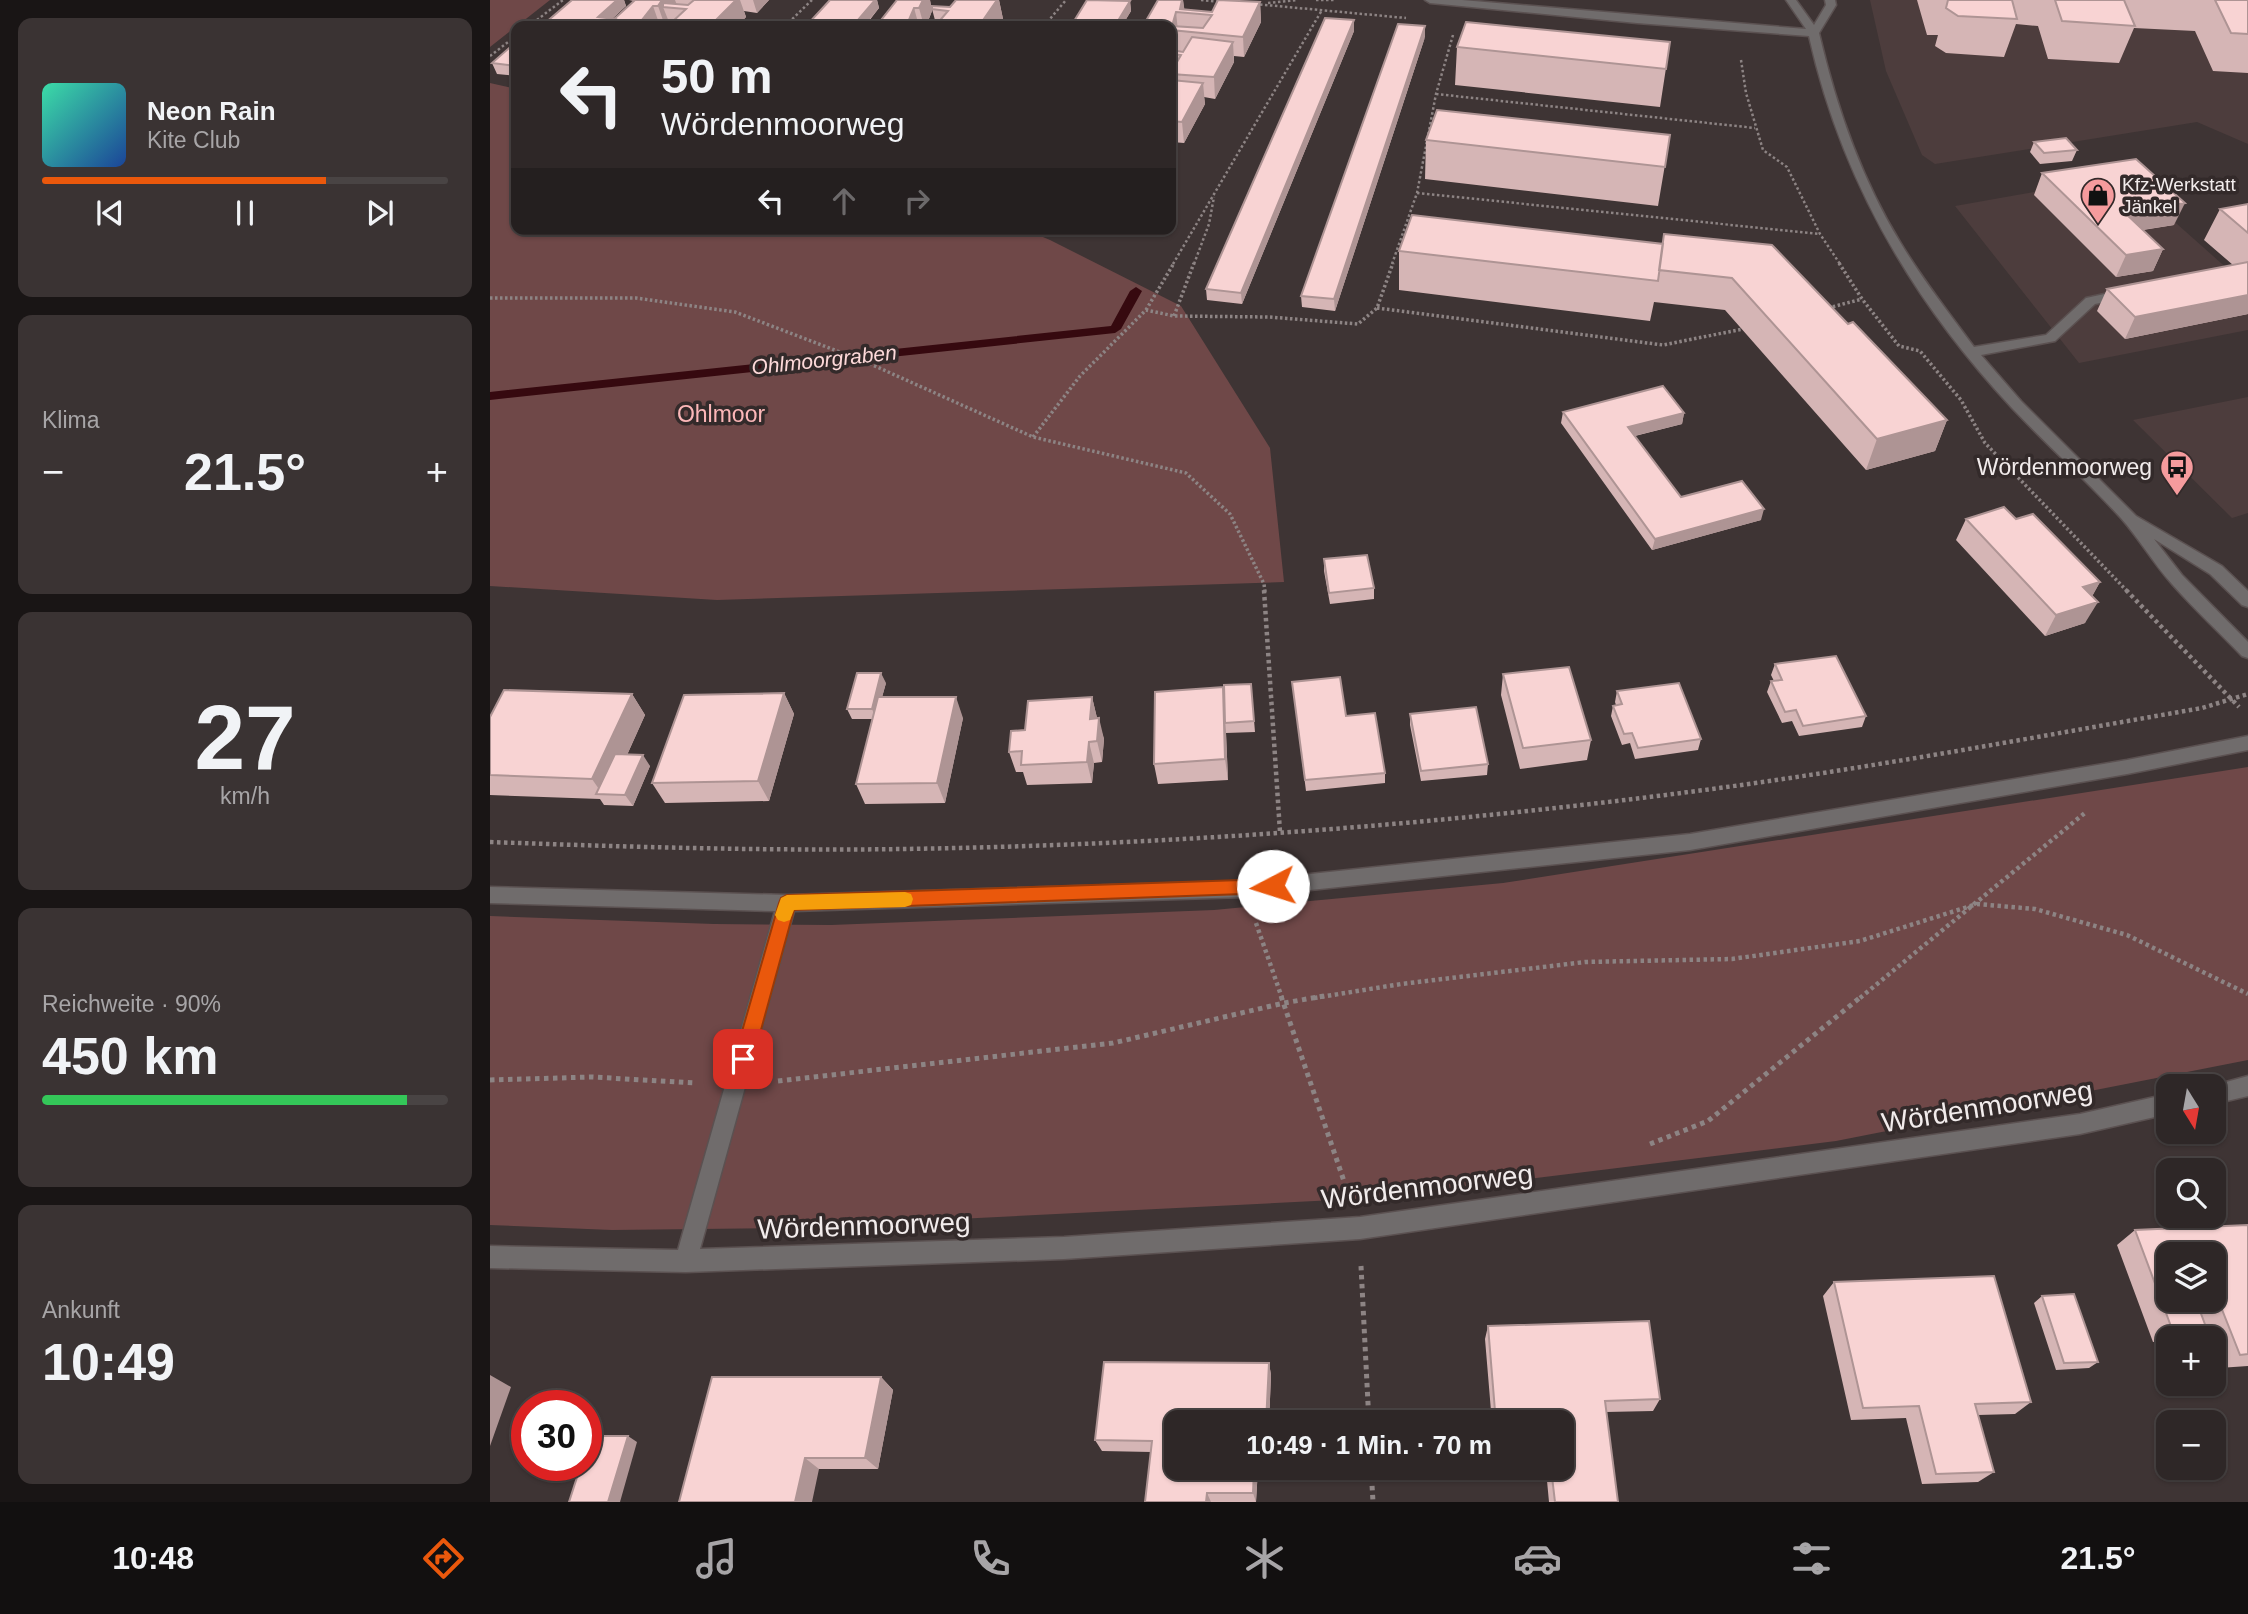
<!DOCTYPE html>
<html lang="de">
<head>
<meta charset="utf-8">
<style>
  :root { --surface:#2e2727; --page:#3a3333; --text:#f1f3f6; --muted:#a7a5a7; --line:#494444; --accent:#ea580c }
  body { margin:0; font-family:Arial,sans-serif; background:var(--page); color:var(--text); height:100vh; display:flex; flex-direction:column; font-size:26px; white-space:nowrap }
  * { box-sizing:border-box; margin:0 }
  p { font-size:23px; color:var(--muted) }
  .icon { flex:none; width:38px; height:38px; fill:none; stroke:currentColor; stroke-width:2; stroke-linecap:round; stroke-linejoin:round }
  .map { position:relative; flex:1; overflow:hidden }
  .side { display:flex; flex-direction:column; gap:18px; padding:18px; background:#191515; width:490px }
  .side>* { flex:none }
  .guide { position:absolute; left:21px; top:21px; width:665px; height:214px; border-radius:14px; box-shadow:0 2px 5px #0004,0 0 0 2px var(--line); background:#2e2727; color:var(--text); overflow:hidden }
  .needle { width:46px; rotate:169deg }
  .controls { position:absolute; left:1666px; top:1074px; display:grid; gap:14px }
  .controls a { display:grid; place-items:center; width:70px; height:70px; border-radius:14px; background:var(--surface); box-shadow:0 2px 5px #0004,0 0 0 2px var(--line); font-size:35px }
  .speed { position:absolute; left:21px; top:1390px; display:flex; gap:14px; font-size:35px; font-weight:700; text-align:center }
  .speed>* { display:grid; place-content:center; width:91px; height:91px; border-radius:50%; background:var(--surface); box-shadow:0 2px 5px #0004,0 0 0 2px var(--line); line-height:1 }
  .speed .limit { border:10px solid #d22; background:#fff; color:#111 }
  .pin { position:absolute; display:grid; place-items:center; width:60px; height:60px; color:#fff; margin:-30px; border-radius:14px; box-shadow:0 4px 10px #0006 }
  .me { position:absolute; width:77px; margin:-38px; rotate:265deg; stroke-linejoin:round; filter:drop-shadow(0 0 5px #0008) }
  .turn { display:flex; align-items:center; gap:24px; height:147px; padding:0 35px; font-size:32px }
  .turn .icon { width:91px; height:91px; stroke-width:2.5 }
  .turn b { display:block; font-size:49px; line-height:60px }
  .lanes { display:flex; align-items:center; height:66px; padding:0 35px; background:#0003; justify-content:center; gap:35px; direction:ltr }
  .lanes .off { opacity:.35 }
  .big { font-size:52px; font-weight:600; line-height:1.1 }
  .side .tile { flex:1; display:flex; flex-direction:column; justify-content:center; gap:10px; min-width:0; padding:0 24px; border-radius:14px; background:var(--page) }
  .side .dial { align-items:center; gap:0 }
  .dial b { font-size:91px; line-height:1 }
  .song { display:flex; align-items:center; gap:21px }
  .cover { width:84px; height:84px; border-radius:10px; background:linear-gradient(135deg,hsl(160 70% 55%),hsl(220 70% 35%)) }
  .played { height:7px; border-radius:4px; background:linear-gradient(90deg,var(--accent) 70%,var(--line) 70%) }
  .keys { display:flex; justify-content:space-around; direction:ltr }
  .heat { display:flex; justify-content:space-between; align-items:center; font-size:38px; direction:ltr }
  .charge { height:10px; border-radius:5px; background:linear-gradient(90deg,#34c759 90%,var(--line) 0) }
  .trip { position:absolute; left:674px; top:1410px; width:410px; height:70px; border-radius:14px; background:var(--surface); box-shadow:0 2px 5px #0004,0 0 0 2px var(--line); font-weight:600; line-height:70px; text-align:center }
  .tabs { display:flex; height:112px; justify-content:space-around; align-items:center; background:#121010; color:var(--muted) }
  .tabs .icon { width:49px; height:49px }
  .tabs .on { color:var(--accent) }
  .tabs b { font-size:32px; color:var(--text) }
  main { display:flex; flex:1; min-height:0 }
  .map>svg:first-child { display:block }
</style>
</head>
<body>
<main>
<section class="side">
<div class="tile">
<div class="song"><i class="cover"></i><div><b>Neon Rain</b><p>Kite Club</p></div></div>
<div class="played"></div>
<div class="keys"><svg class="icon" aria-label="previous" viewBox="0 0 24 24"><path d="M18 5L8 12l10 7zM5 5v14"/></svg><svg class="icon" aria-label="pause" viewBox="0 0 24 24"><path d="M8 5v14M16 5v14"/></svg><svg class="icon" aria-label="next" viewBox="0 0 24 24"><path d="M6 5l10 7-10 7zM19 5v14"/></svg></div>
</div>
<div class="tile"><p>Klima</p>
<div class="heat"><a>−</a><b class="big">21.5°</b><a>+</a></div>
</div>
<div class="tile dial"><b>27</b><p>km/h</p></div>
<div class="tile"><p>Reichweite · 90%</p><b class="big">450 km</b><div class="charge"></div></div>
<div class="tile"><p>Ankunft</p><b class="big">10:49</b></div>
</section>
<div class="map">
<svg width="1758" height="1502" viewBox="0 0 1758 1502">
  <rect width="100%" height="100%" fill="#3e3434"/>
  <path fill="#4d3d3d" d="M1380,0H1758V144L1707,122L1445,164L1432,155L1396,71Z
    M1633,176L1758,287V330L1589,363L1465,206Z
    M1758,397V513L1742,518L1643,420Z"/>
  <path fill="#6f4848" d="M0,0H60L0,47Z
    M0,83L26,89V229H534L560,240L691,306L780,448L794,582L227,600L0,586Z
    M1758,767V1060L1346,1141L885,1198L287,1228L122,1230L0,1225V916L224,924L341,925L724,910L1013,883Z"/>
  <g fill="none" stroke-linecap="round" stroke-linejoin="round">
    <path fill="#36090f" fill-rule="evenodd" d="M646,287L652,291L631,329L625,333L0,400V392L621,326L640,291Z"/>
    <g stroke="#5b5151" stroke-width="3">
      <path id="minor" d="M935,0H972L1316,29L1296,0H1306L1324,25L1336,5L1335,0H1345L1346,5L1329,33C1346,106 1371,178 1410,242C1432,279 1459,313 1484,347L1556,335L1596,298L1633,290L1640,294L1638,297L1605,304L1565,341L1491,355L1531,401L1646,516L1732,566L1758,591V607L1752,605L1720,574L1664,539L1692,575L1758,642V658L1752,656C1729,632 1704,609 1682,584C1663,563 1649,538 1630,517C1595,479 1557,445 1522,408C1422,301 1351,179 1319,36L1147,23L940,3Z
        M1758,736V750L1637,774L1200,850L755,897L304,911L210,1249L574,1237L870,1217L1590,1114L1678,1094V1114L1590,1134L870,1239L574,1259L196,1272L0,1268V1246L188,1250L285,911L0,903V887L297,895L755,881L1200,834L1637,760Z
        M1758,1076V1096L1724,1104V1087H1718Z"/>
    </g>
    <path stroke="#8d8484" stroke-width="2.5" stroke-dasharray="2.5 2.5" stroke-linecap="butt" d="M711,0L731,2
      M826,0H844
      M778,3L807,0
      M765,4L916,18
      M39,26L73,0
      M295,26L322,0
      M554,26L576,0
      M0,56L26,36
      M1251,60L1256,93L1273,150L1297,167L1330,234L1350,264
      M946,94L1265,128
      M927,193L1330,234
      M683,264L832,10
      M704,264L719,224L724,197
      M902,264L927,193L946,94L963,35"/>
    <path stroke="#8d8484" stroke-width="3.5" stroke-dasharray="2.5 2.5" stroke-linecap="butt" d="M1349,263L1372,299L1409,346L1430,351L1471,400L1495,443L1638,592
      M0,298H146L245,312L376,362L543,437L696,473L740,514L774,584L775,592
      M887,308L1173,345L1253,329
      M1338,308L1372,299
      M656,310L684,263
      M684,316L704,263
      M543,437L590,376L656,310L684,316L779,317L868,324L887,308L903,263"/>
    <path stroke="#8d8484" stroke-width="4.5" stroke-dasharray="3.5 3.5" stroke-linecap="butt" d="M774,590L790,832
      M1636,590L1749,707
      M0,842C138,847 277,851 415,849C674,845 934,826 1191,793C1366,771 1539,738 1712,708L1758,694
      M766,923L792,998
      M824,998L911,984L1095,962L1242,959L1370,941L1487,904L1545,909L1637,935L1758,994
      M1370,998L1596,812"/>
    <path stroke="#8d8484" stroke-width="5" stroke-dasharray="4.5 4.5" stroke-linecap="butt" d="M791,996L857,1190
      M0,1080L102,1077L206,1083
      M288,1081L623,1043L794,1003L834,996
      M1160,1144L1218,1121L1372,996
      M871,1266L879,1423
      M881,1468L883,1502"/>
    <use href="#minor" fill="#706c6c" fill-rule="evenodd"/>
  </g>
  <path fill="#d5b5b5" d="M82,0H134L136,6L122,19H125L144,1L139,0H279L267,13L254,11L256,17L247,26H55L54,24Z
    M340,0H387L389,8L379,21L389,22L407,0H440L442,11L437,24H446L442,9L460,7L466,0H509L513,19L507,26H316Z
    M668,0H693L694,9L722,12L770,2L771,22L754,57L744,56V62L725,99L714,97L715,104L694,143L682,142L683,148L681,152V26H581L640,1L641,11L633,24L653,26Z
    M1427,0H1758V73L1723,71L1705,31L1644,28L1629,63L1558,59L1548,26L1526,24L1514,57L1456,53L1445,46L1448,35H1437Z
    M864,20V31L752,304L717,300L716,289Z
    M935,37L845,311L812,307L811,296Z
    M26,42V76L7,74L2,63Z
    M1180,42L1170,107L965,85L967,47Z
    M1180,135L1168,206L935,179L936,140Z
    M1544,142L1587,150L1582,161L1550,164L1540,152Z
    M1552,173L1684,225L1653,230L1673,249L1663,271L1626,277L1544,195Z
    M1758,204V314L1635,339L1607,311L1617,289L1743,265L1714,240L1730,209Z
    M1172,243L1358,324L1457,420L1445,451L1376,470L1235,310L1164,302L1160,321L909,290V251Z
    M1073,412L1194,413L1192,424L1145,436L1191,497L1271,520L1162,550L1071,423Z
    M1476,519H1526L1610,582L1602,596L1595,623L1555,636L1466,540Z
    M834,559L884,588V599L840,604L834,571Z
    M1285,664L1376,716L1372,727L1309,736L1302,721L1292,723L1277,692L1281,681H1284L1281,675Z
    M1013,674L1101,740L1097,760L1030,769L1011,695Z
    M802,682L856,716L895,773V783L816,791Z
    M396,683L392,697L473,718L455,803L375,804L366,784L382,719H362L357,709Z
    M761,684L765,732L736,733L738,780L668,784L664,764Z
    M1127,691L1211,739L1208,750L1145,759L1140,743L1132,745L1121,716L1123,706L1126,705L1125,702Z
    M294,693L304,714L279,801L175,803L162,783Z
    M142,694L155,715L137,755L160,766L143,806L114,805L110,799L0,795V717Z
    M602,697L607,718L614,739L612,762L604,763L602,783L537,785L533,772H526L519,752L535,730Z
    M920,714L998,764L997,775L931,781L920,725Z
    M1758,1225V1366L1729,1368L1724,1354V1339H1718L1714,1329L1699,1339H1678V1341L1663,1342L1627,1245L1645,1230Z
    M1344,1282L1541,1402L1525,1414L1488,1415L1504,1472L1488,1482L1432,1484L1416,1418L1361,1420L1333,1296Z
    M1552,1296L1608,1362L1599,1368L1566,1370L1544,1303Z
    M998,1326L1170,1399L1163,1411L1116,1412L1128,1502H1059L1056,1470L1006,1473V1468H1071V1423H1002L995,1339Z
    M779,1363L781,1375L779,1423H686L768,1468L766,1502H655L661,1452L612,1451L605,1440Z
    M391,1377L403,1390L388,1469H329L189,1502Z"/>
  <path fill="#ae9494" d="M127,0H134L136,6L114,26L108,17Z
    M172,0H185L188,8L173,7L179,22L175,26L168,6Z
    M246,0H250L256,17L247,26H220Z
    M263,0H279L267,13Z
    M385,0H387L389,8L374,26L368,20Z
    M433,0H440L442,11L436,26H434L429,8Z
    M507,0H509L513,19L507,26H489Z
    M692,0H693L695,13L690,9Z
    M640,1L641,11L632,26L626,24Z
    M770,2L771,22L754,57L753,37Z
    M163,6L170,26L152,20Z
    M424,8L429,26L418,22Z
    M686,12L688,31L682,26Z
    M864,20V31L752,304L751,293Z
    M935,26V37L845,311L844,299Z
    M743,42L744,62L725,99L724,77Z
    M713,83L715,104L694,143L692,122Z
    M681,128L683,148L681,152Z
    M1695,203L1684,225L1625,234L1635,213Z
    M1673,249L1663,271L1626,277L1636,255Z
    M1758,295V314L1635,339L1645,317Z
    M1194,413L1192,424L1136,438L1138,427Z
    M1457,420L1445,451L1376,470L1387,439Z
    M1274,509L1271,520L1162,550L1165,539Z
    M1610,582L1598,604L1593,587Z
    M1608,602L1595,623L1555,636L1566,615Z
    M391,673L396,683L386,719L382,709Z
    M733,687L736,733L738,780L735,759Z
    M294,693L304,714L279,801L268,781Z
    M142,694L155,715L119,795H113L102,779Z
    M466,697L473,718L455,803L447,783Z
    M602,697L607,718L600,719Z
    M609,718L614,739L612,762L607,741Z
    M599,742L604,763L602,783L597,762Z
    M153,755L160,766L143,806L135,795Z
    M779,1363L781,1375L779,1423H776Z
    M0,1375L21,1387L0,1446Z
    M391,1377L403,1390L388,1469L375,1458Z
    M138,1436L147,1442L130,1502H118Z
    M315,1458L329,1469L322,1502H305Z
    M764,1468H768L766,1502L763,1493Z
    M717,1493L721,1502H716Z"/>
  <path fill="#f8d3d3" stroke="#ae9494" stroke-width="2" fill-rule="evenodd" d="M82,0H127L108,17L125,19L122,21L123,25L112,24L109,26H76L54,24Z
    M145,0H172L168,6H163L152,20L181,23L196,9L173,7V3L198,5L204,0H246L220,26H173L122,21Z
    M340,0H385L368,20L389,22L388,24V26H316Z
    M407,0H433L429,8H424L418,22L447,24L458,11L442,9V6L460,7L466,0H507L489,26H416L388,24Z
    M597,0L640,1L626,24L653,26H581Z
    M668,0H692L690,9L722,12L728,0L770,2L753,37L681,30V26H653ZM686,12L722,15L713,28L682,26Z
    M1458,0H1522L1527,19L1468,16L1456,8Z
    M1565,0H1634L1645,26L1572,21Z
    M1725,0H1758V34L1741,33Z
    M835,18L864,20L751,293L716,289Z
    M976,22L1180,42L1176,69L967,47Z
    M112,24L134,26H109Z
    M908,24L935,26L844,299L811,296Z
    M702,37L743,42L724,77L681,74V68L683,69L691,55L681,54V50L693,52Z
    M26,42V66L2,63Z
    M681,80L713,83L692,122L681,121Z
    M947,110L1180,135L1175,167L936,140Z
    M1576,138L1587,150L1554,153L1544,142Z
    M1646,159L1695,203L1635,213L1673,249L1636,255L1552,173Z
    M1758,204V233L1730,209Z
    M922,215L1173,244L1168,281L909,251Z
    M1174,234L1282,245L1358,324L1363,322L1457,420L1387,439L1242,278L1169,270Z
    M1758,262V295L1645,317L1617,289Z
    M1173,386L1194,413L1138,427L1191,497L1252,481L1274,509L1165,539L1073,412Z
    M1514,507L1526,519L1543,514L1610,582L1593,587L1608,602L1566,615L1476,519Z
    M877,555L884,588L839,593L834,559Z
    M1346,656L1376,716L1313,726L1306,710L1295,712L1281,681L1292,680L1285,664Z
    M1079,667L1101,740L1033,748L1013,674Z
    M367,673H391L382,709H357Z
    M850,677L856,716L885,713L895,773L815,780L802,682Z
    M1189,683L1211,739L1148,748L1142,733L1134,734L1123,706L1132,704L1127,691Z
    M761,684L764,721L735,723L734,685Z
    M733,687L735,759L664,764L665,692Z
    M14,690L142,694L102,779L0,775V717Z
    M294,693L268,781L162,783L194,695Z
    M388,697H466L447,783L366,784Z
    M602,697L600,719L609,718L607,741L599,742L597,762L531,765L532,751L519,752L521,731L535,730L538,701Z
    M986,707L998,764L931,771L920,714Z
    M125,754L153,755L135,795L106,794Z
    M1758,1225V1354L1750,1355L1729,1302L1707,1303L1716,1327L1682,1329L1645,1230ZM1678,1255H1724V1300H1678Z
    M1504,1276L1541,1402L1485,1404L1504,1472L1446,1474L1429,1406L1373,1408L1344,1282Z
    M1584,1294L1608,1362L1574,1363L1552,1296Z
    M1159,1321L1170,1399L1115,1401L1128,1502H1065L1061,1468H1071V1423H1006L998,1326Z
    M614,1362L779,1363L776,1423H686V1468H764L763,1493H717L716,1502H655L662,1441L605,1440Z
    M222,1377H391L375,1458H315L305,1502H189Z
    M100,1436H138L118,1502H79L91,1465H96V1448Z"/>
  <path fill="#ea580c" stroke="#983908" stroke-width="2" d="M783,879L789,881L791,886L789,891L783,893L304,910L263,1059L260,1065L253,1068L247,1065L244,1059L289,903L291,898L297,895Z"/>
  <path fill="#f59e0b" d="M415,892L421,894L423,899L421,905L415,907L304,910L300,920L294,922L288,920L285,915L291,898L297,895Z"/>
  <defs>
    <g id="shop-pin" transform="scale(1.75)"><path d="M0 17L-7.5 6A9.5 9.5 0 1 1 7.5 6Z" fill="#f59b9d" stroke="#332a2a"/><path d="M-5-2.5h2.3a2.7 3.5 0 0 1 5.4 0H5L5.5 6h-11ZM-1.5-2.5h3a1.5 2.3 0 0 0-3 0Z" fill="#111"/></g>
    <g id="bus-pin" transform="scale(1.75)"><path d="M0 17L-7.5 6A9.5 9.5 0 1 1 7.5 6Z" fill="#f59b9d" stroke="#332a2a"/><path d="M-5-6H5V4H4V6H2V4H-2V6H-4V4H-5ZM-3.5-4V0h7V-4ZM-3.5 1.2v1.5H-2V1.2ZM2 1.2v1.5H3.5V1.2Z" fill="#111"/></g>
  </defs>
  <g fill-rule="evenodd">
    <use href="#shop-pin" x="1608" y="195"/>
    <use href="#bus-pin" x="1687" y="467"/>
  </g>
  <g text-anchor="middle" stroke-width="7" stroke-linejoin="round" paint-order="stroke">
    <g font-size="19" fill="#f2ecec" stroke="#332a2a" text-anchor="start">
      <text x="1632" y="191">Kfz-Werkstatt<tspan x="1632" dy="22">Jänkel</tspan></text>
    </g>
    <g font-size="21" font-style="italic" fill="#fdd9d9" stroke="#332a2a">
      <text transform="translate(334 360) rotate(-6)" y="7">Ohlmoorgraben</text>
    </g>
    <g font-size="23" fill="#fcb7b8" stroke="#332a2a">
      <text x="231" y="422">Ohlmoor</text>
    </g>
    <g font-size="23" fill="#f2ecec" stroke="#332a2a" text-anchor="end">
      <text x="1662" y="475">Wördenmoorweg</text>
    </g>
    <g font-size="28" fill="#f2ecec" stroke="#332a2a">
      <text transform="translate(1497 1106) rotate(-9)" y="10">Wördenmoorweg</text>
      <text transform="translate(937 1186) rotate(-7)" y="10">Wördenmoorweg</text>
      <text transform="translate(374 1225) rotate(-2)" y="10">Wördenmoorweg</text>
    </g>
  </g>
</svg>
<div class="controls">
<a><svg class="needle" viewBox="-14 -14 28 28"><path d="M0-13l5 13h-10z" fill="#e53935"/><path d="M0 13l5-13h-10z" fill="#a7a5a7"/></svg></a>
<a><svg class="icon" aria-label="search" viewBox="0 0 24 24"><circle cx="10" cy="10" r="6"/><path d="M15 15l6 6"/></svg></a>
<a><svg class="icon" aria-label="layers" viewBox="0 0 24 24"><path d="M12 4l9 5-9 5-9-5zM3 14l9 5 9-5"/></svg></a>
<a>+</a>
<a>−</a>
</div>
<div class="speed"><div class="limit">30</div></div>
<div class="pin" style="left:253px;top:1059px;background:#d93025"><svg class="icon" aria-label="arrive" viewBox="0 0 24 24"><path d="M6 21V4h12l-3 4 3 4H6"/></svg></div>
<svg class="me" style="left:783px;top:886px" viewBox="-20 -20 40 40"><circle r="19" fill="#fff"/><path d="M0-13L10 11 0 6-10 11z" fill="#ea580c"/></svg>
<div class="trip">10:49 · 1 Min. · 70 m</div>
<div class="guide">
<div class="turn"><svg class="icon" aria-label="left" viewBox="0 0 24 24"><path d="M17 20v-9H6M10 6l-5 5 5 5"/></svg><div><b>50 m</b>Wördenmoorweg</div></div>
<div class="lanes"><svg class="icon" aria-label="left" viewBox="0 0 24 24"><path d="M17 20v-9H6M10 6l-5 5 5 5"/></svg><svg class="icon off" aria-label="ahead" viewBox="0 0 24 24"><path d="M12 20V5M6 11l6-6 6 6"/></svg><svg class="icon off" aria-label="right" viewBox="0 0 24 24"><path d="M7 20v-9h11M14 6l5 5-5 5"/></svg></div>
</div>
</div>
</main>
<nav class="tabs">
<b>10:48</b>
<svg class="icon on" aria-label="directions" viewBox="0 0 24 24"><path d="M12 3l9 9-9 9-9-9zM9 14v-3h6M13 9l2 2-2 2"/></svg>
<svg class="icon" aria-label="music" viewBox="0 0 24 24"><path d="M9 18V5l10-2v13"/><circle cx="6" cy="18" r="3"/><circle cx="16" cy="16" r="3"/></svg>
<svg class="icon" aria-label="phone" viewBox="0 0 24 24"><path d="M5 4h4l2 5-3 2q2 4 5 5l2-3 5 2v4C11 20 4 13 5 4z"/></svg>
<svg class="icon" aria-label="climate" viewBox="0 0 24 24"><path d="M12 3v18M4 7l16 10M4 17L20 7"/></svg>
<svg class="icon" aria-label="car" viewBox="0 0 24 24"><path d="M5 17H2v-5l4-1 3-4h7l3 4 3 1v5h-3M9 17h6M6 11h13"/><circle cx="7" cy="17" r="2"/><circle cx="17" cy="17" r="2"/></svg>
<svg class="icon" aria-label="filters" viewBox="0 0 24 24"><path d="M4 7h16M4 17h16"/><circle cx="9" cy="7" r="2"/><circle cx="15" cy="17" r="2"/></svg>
<b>21.5°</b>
</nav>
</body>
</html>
